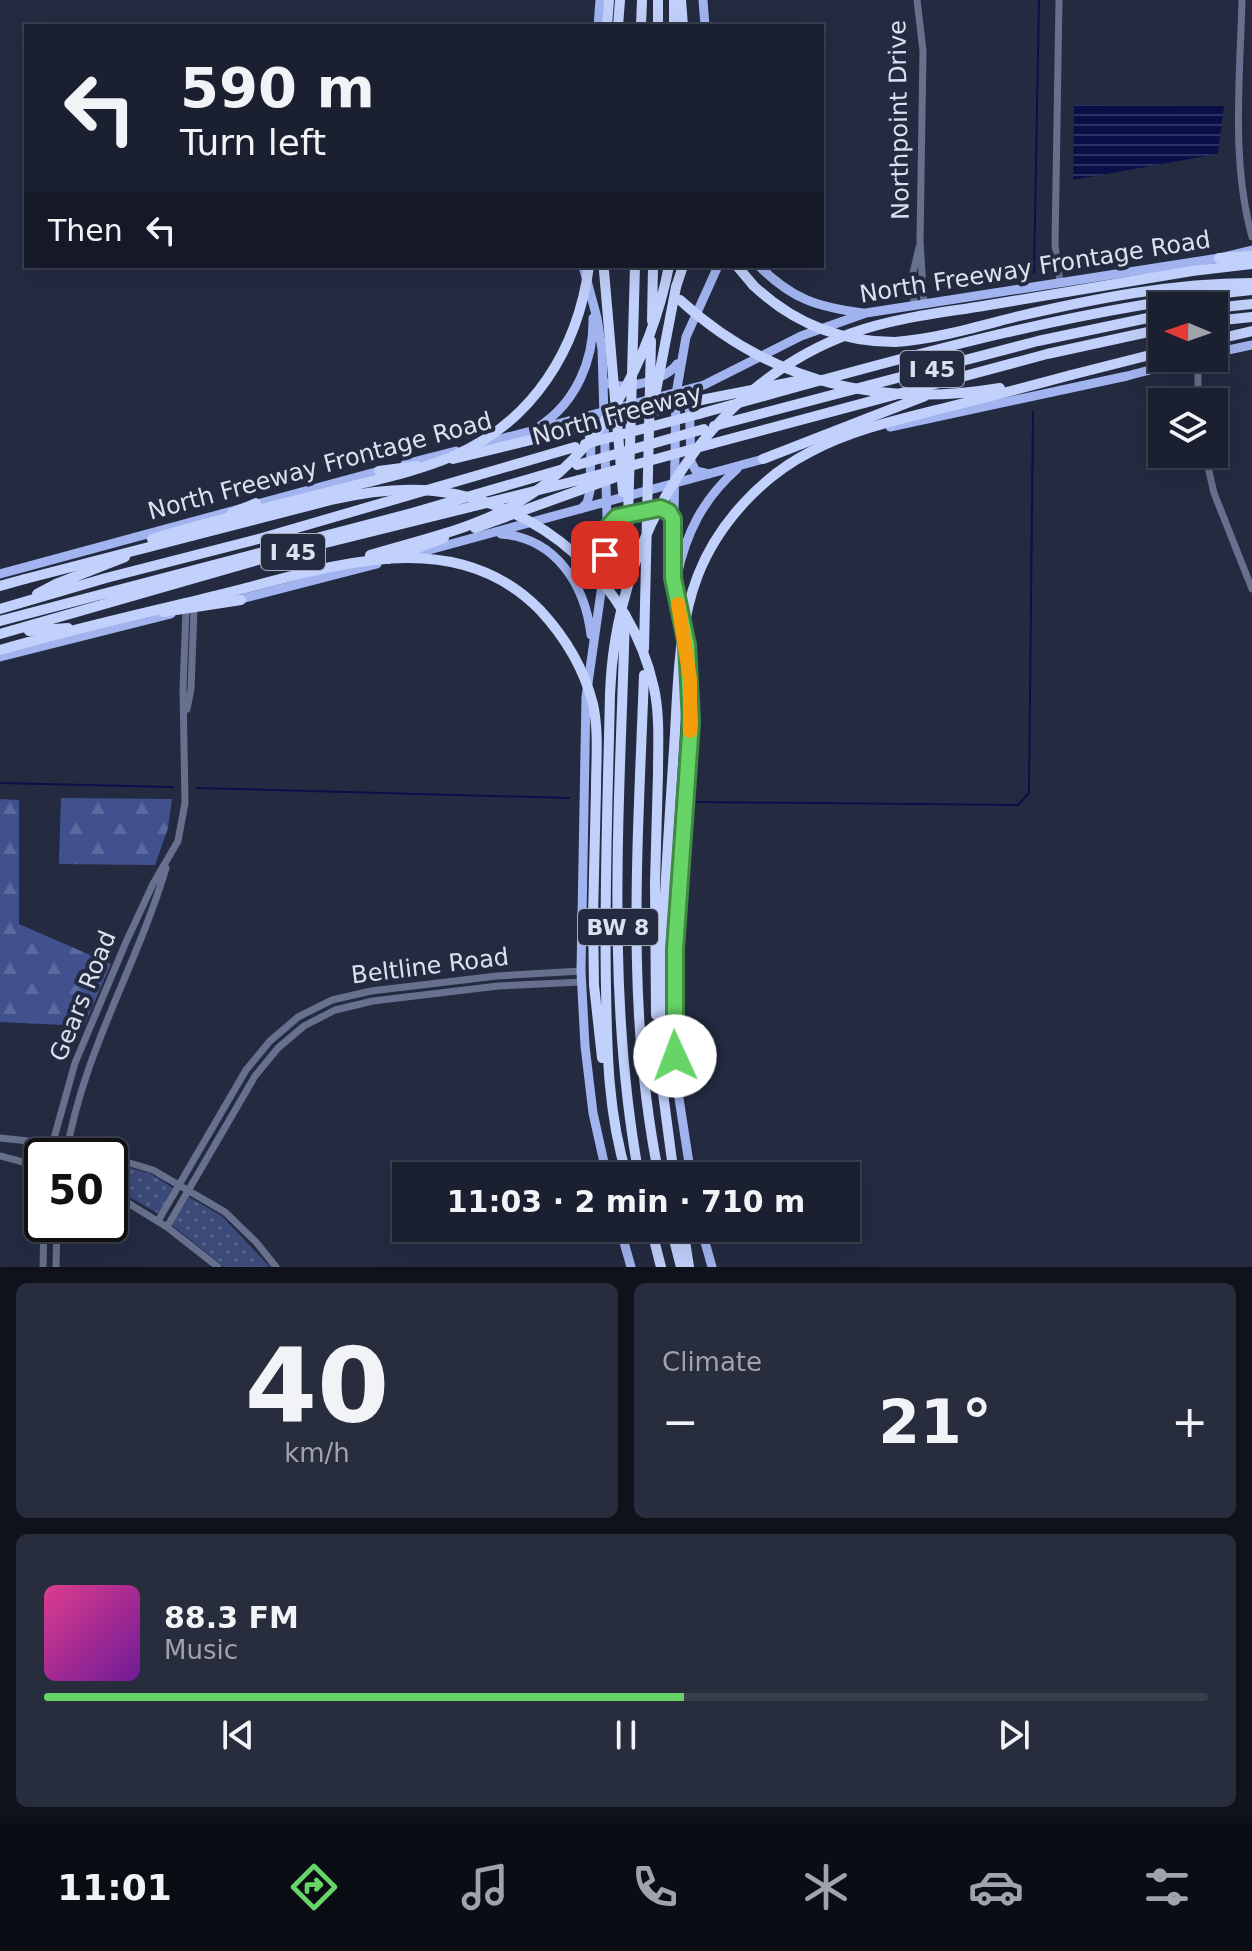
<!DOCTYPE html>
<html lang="en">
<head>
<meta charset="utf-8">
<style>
  :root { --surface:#1b2031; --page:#282d3d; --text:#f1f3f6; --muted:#a0a3ab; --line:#393e4d; --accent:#66d467 }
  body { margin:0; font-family:"DejaVu Sans",sans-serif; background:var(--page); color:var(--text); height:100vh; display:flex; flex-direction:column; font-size:30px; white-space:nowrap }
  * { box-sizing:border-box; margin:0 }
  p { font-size:26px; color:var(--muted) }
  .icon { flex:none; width:44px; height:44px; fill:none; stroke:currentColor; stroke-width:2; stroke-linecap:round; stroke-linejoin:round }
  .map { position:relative; height:1267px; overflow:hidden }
  .details { display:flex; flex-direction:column; gap:16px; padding:16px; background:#0f121b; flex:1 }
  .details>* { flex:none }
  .guide { position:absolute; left:24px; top:24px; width:800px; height:244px; border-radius:0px; box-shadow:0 8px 32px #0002,0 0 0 2px var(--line); background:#1b2031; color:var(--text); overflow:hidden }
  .needle { width:52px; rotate:272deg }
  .fabs { position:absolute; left:1148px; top:292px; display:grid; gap:16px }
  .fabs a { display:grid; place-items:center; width:80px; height:80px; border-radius:0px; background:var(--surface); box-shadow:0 8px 32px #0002,0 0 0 2px var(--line); font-size:40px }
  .speed { position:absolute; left:24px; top:1138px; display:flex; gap:16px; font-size:40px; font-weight:700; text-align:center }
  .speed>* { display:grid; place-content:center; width:104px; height:104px; border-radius:50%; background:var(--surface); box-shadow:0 8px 32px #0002,0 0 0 2px var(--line); line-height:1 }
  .speed .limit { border:4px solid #111; border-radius:12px; background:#fff; color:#111 }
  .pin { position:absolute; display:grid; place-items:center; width:68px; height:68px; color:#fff; margin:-34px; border-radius:16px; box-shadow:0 4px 12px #0006 }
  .me { position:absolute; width:88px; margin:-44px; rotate:358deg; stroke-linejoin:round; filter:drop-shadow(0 0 6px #0008) }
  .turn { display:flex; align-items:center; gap:28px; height:168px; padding:0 24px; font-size:36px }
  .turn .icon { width:104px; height:104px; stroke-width:2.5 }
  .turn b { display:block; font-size:56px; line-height:68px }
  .then { display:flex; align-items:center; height:76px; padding:0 24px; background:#0003; gap:16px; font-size:30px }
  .big { font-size:60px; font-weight:600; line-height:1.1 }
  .details .card { flex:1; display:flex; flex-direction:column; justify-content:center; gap:12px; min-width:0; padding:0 28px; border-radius:12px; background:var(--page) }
  .details .dial { align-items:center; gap:0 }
  .dial b { font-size:104px; line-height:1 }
  .song { display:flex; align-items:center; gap:24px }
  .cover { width:96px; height:96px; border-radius:12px; background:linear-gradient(135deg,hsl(330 70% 55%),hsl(280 70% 35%)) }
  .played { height:8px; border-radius:4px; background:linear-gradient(90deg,var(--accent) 55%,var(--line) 55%) }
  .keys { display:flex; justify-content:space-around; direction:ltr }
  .heat { display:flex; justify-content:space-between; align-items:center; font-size:44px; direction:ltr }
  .details .tiles { flex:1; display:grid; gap:16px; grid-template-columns:1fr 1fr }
  .card:last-child { grid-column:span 2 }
  .trip { position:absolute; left:392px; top:1162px; width:468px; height:80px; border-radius:0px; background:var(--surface); box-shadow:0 8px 32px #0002,0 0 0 2px var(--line); font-weight:600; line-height:80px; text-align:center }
  .menu { display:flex; height:128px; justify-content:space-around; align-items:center; background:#0b0d14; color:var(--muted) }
  .menu .icon { width:56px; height:56px }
  .menu .selected { color:var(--accent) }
  .menu b { font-size:36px; color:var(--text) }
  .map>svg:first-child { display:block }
</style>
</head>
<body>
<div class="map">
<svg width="1252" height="1267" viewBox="0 0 1252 1267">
  <defs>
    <pattern id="forest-firs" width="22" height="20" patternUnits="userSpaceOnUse" patternTransform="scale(2)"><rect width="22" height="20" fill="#40518e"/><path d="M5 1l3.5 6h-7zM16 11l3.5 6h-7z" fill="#5b6a9e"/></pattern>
    <pattern id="park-dots" width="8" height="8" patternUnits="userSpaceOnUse" patternTransform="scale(2)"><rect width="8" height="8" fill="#3c4a79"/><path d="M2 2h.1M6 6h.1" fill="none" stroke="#58648c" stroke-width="1.8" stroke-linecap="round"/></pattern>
    <pattern id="water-rules" width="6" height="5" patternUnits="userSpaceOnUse" patternTransform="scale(2)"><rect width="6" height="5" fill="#090f47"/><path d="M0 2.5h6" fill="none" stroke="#2c3262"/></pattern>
  </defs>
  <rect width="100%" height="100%" fill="#242b41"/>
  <path fill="url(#forest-firs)" d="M61,798L172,799L168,828L155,865L59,864Z
    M0,799L19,800V924L111,964L84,1026L0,1022Z"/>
  <path fill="url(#park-dots)" d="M110,1162L151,1174L173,1188L159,1214L110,1186Z
    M189,1197L222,1216L270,1267H224L172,1225Z"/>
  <path fill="url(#water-rules)" d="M1074,105L1224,106L1218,154L1073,180Z"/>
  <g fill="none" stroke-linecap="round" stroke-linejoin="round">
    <path stroke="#090f47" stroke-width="2" d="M1034,273L1039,0
      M0,783L173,787
      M197,788L569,798
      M697,802L1018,805L1029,793L1033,412"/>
    <path stroke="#67718d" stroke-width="7" d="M917,0L923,51L920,241L924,304
      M1059,0L1055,245L1060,282
      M1242,0C1240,78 1231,161 1252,237
      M914,306L913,273L919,247
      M1198,402V358
      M1205,454L1214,493L1252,589
      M187,709L191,689L194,609
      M0,1138L67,1145L106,1156
      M0,1156L42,1167
      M49,1156L75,1063L126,942L153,884L178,841L185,803L183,689L186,610
      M66,1156C82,1054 137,966 166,868
      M75,1156L90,1154
      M110,1157L153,1170L225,1212L256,1242L276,1267
      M26,1161L42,1157
      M110,1192L167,1227L218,1267
      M158,1221L246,1070L270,1041L298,1017L332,1000L371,991L497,976L581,971
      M167,1227L255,1076L278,1048L304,1026L335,1010L373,1001L498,986L582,982
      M43,1267L44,1224
      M56,1267L57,1224"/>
    <path stroke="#a1b4ef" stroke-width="9" d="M703,0L705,26
      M598,26L600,0
      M583,266L597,318L602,349L607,518L603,578L586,697L581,971L585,1046L593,1113L607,1176
      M759,266C792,299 817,307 863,313
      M1214,353L1252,345
      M608,383C624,392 667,379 677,364
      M689,397L691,462L696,471L709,474
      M579,424L587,429L591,441L590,491L587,503L581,509
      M540,426C576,402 594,360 593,318
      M890,427L1127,376L1195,358
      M478,445L704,385L801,336L866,313L1219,258L1252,250
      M405,464L456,451
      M608,528L617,517L657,508L669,512L673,519
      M501,534C556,538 585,585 591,635
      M407,556L767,458
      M0,574L383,470
      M677,576C686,533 703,499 737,469
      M237,600L377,564
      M0,657L171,614
      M691,1176L676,1079L673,1009L675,949L691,722L687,645L673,578L676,394L686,337L718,266
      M620,1228L631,1267
      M701,1228L712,1267"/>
    <path stroke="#c2d1fb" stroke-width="10" d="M674,0V26
      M681,0L683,26
      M607,26L609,0
      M618,26L620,0
      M641,26L642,0
      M658,26V0
      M1219,258L1252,256
      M737,266L753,285
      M1192,271L1252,264
      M676,287L683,266
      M1214,308L1252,304
      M1214,321L1252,317
      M1214,340L1252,331
      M895,342C936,339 976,327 1015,317C1093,299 1172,283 1252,283
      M1071,375L1162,352
      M701,400L807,379
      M699,414C881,364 1064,309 1252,290
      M714,426L1038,341L1162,315
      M711,444L1047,354L1162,329
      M453,459L571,430
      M763,459L925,396
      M379,471L417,466
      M232,513L256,503
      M475,528L580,490
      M388,559L444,538
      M0,586L25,579
      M626,587L627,555
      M37,594L56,584L125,557
      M0,609L106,578L262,538L575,447
      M163,612L241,600
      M625,615C620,802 605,992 639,1176
      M0,621L412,513L560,470
      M29,631L68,628
      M0,634L265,558L579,480
      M644,675C638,842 625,1011 659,1176
      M610,694C608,792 604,890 606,988C607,1052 608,1115 627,1176
      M655,883L656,1015
      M593,917L594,985L602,1058
      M659,1063L674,1176
      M651,1228L661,1267
      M671,1228L681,1267
      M683,1228L689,1267"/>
    <path stroke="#c2d1fb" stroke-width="10" d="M604,271L623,492
      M753,285C793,323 840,342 895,342
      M680,300C771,383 881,408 1000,388
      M652,321L653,266
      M656,391L676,287
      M625,418L701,400
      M571,430L605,422
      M585,444L699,414
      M577,465L704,429
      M579,480L711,444
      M580,490L627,473
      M152,539C213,520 275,506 336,490C375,480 416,472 453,456C533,422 578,349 589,266
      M370,555C419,540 474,529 519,502C602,453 651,357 669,266
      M627,555L635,266
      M25,579L331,500C365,492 399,487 434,491C541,502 631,583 654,688C660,716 658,745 658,773C657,810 656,846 655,883
      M644,649L651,341
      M0,650C72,629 145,613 218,595C323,570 451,519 540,610C565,637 584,669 593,704C599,732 596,761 596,789C595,832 594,874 593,917
      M610,694C615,543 704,386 852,333C894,318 940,313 983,306C1053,294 1123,282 1192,271
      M659,1070C660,962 667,856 674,749C678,691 677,629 698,575C718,524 761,477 810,452C853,429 901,419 948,407C989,397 1030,386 1071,375"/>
  </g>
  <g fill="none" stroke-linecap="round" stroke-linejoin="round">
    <g stroke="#428a43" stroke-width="20">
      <path id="route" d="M605,555L609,526L617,517L660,508L669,512L673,519V578L687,645L691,722L675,949V1056"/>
    </g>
    <use href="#route" stroke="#66d467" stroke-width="14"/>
    <path stroke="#f59e0b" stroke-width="14" d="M678,604L690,679V731"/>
  </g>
  <g text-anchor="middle" stroke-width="8" stroke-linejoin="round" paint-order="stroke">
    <g fill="#242b41" stroke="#a5aabb" stroke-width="2">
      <rect x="900" y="351" width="64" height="36" rx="6"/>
      <rect x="261" y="534" width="64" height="36" rx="6"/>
      <rect x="578" y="909" width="80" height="36" rx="6"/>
    </g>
    <g font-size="22" font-weight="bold" fill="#dce1ef">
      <text x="932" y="377">I 45</text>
      <text x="293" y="560">I 45</text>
      <text x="618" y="935">BW 8</text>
    </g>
    <g font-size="24" fill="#dce1ef" stroke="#242b41">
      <text transform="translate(899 120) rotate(-91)" y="8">Northpoint Drive</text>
      <text transform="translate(1035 267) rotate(-9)" y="8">North Freeway Frontage Road</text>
      <text transform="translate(617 415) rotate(-15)" y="8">North Freeway</text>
      <text transform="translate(320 466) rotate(-15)" y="8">North Freeway Frontage Road</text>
      <text transform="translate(430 966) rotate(-7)" y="8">Beltline Road</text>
      <text transform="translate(83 996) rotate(-68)" y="8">Gears Road</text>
    </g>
  </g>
</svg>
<div class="fabs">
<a><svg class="needle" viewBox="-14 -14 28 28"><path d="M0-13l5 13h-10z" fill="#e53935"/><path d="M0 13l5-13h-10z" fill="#a0a3ab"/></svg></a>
<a><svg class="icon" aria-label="layers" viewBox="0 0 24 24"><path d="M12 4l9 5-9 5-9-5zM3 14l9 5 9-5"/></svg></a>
</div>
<div class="speed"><div class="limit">50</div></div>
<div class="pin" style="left:605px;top:555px;background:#d93025"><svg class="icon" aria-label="arrive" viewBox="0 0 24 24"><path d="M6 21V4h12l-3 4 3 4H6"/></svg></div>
<svg class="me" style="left:675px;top:1056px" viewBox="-20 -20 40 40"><circle r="19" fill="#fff"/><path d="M0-13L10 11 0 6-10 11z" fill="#66d467"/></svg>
<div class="trip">11:03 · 2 min · 710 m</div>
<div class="guide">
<div class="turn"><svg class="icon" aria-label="left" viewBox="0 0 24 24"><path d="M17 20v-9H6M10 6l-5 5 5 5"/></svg><div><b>590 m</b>Turn left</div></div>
<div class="then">Then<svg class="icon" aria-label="left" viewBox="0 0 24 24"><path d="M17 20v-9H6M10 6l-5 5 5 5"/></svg></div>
</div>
</div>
<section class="details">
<div class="tiles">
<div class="card dial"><b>40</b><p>km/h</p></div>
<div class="card"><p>Climate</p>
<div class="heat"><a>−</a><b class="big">21°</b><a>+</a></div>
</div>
<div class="card">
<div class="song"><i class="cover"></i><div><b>88.3 FM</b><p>Music</p></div></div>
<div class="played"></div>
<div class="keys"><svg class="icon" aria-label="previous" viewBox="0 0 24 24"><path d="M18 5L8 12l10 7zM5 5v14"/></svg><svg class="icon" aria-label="pause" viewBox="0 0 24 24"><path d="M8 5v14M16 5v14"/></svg><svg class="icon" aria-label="next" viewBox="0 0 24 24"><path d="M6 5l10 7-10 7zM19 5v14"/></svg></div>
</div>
</div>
</section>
<nav class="menu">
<b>11:01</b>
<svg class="icon selected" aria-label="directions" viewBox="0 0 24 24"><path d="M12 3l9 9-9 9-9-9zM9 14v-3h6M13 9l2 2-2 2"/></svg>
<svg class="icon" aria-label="music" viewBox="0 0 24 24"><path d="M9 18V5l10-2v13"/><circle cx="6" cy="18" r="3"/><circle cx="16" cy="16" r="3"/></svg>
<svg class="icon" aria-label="phone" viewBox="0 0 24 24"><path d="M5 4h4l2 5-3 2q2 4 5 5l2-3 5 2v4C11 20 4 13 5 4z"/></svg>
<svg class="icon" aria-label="climate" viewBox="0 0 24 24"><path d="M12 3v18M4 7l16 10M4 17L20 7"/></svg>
<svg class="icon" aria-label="car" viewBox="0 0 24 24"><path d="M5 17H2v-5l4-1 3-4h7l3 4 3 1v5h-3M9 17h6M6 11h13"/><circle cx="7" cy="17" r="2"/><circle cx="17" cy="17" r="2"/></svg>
<svg class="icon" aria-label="filters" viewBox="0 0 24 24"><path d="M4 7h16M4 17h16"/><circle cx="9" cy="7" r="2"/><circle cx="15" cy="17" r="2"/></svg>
</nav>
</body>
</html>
